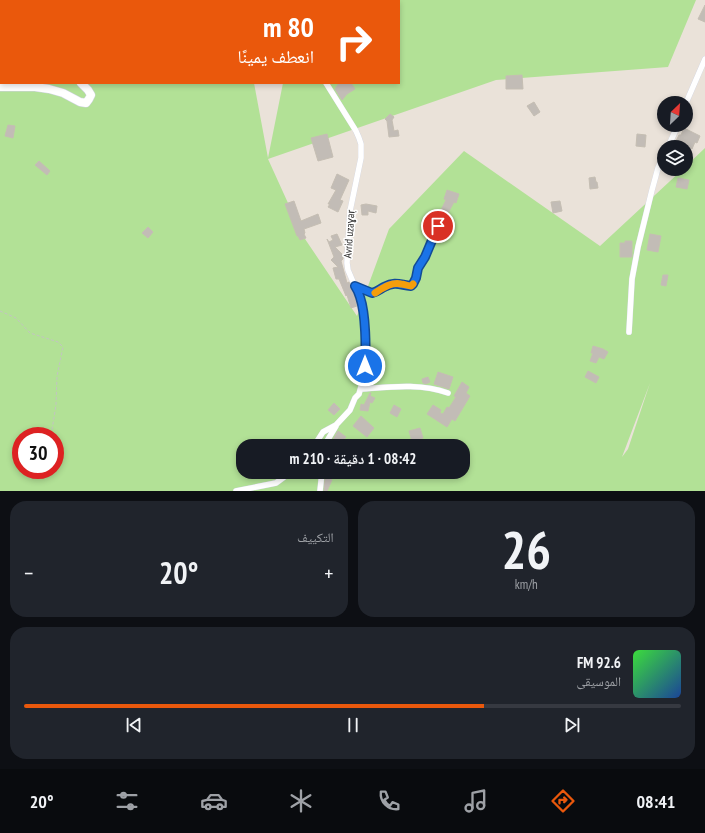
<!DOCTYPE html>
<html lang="ar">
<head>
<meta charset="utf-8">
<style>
  :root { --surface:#171b24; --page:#20242c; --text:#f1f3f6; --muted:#9ea1a6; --line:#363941; --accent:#ea580c }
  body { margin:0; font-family:"PT Sans Narrow","Noto Naskh Arabic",sans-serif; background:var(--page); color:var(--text); direction:rtl; height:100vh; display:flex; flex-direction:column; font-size:15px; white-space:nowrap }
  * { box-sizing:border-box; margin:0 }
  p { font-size:13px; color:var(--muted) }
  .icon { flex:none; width:22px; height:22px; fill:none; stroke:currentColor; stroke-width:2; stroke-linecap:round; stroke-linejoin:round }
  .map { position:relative; height:491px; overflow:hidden; direction:ltr }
  .drawer { display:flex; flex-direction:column; gap:10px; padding:10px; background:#0d0f14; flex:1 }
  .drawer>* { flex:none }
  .top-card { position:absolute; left:0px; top:0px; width:400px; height:84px; box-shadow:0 2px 6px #0003; direction:rtl; background:#ea580c; color:#fff; overflow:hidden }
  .needle { width:26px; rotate:25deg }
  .buttons { position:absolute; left:657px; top:96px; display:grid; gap:8px }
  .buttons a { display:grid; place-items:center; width:36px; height:36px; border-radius:50%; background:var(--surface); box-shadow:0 2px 6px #0003; font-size:20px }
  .speed { position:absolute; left:12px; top:427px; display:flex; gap:8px; font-size:20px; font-weight:700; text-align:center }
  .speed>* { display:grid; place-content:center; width:52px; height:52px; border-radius:50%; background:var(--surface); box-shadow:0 2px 6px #0003; line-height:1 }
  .speed .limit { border:6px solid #d22; background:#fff; color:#111 }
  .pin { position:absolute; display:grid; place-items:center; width:34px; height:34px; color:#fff; margin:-17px; border:2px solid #fff; border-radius:50%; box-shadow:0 1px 4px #0007 }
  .me { position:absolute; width:44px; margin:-22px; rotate:0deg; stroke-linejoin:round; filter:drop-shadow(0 0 3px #0008) }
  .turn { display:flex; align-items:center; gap:14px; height:84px; padding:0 20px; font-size:18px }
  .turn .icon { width:52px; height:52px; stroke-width:2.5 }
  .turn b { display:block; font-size:28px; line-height:34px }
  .big { font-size:30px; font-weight:600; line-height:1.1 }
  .drawer .tile { flex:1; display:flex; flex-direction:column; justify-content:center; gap:6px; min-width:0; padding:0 14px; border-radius:16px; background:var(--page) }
  .drawer .dial { align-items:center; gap:0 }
  .dial b { font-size:52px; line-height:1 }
  .song { display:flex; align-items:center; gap:12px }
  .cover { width:48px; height:48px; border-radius:6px; background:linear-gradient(135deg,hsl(120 70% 55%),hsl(220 70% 35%)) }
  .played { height:4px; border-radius:2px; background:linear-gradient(90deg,var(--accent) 70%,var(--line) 70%) }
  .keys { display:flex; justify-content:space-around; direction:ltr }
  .heat { display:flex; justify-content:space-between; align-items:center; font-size:22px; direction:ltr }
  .drawer .tiles { flex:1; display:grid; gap:10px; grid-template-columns:1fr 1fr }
  .tile:last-child { grid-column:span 2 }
  .trip { position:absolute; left:236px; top:439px; width:234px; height:40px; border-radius:16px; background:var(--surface); box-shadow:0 2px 6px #0003; font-weight:600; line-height:40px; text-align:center; direction:rtl }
  .dock { display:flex; height:64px; justify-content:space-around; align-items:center; background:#090b0e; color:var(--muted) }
  .dock .icon { width:28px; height:28px }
  .dock .on { color:var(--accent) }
  .dock b { font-size:18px; color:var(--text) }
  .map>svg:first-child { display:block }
</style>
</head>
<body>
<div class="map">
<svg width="705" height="491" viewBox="0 0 705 491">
  <rect width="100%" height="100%" fill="#eae2d9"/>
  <path fill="#b2e196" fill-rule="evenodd" d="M0,0H240V1H1V83H254L268,158L283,83H399V1H299V0H696L668,67L496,80L268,159L303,236L357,316L389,229L464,151L600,246L683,169H686V166L705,148V491H0ZM650,383L628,449L622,457ZM21,436H55V470H21ZM243,446H463V472H243Z"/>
  <path fill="#c2bcb6" stroke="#c5beb3" d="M705,5V22L698,19Z
    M522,75L523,89H506V76Z
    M339,83H351L355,89L347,94L342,100L335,89Z
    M534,102L540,112L534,116L527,106Z
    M390,114L394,117L392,120L394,131L398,130L399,136L389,137L387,121L385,119Z
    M8,125L15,126L13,138L5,136Z
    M684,128L700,136L697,143L695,142L692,149L683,145L684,142H682L680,145L675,143L679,135H681Z
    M327,134L333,157L318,161L311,138Z
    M637,134L646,135L645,147L636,146Z
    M39,161L50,171L47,175L35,165Z
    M337,174L349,180L340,200L343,201L338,212L328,207L330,204H328L336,190L331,188Z
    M595,177L596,182H597L598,188L590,189L589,178Z
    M678,178L689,180L687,189L676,187Z
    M447,190L459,194L456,203L454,202L448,213L441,210L446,200L444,199Z
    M294,201L301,221L318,214L321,223L304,229L305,233L304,234L306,238L300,240L298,236H297L285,204Z
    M560,201L562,211L553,213L551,202Z
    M366,204L377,206L376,213L368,211V215H362L361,205Z
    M148,227L153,232L148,238L142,233Z
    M337,234L342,245L335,247L343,255V259L341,261L347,283L349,282L356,299L357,306L351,308L347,295L346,296L339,279H336L333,268L338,267L331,260L334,257L327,239L329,242L333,240L331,236Z
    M650,234L661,236L658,252L647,250Z
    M625,241H632V257H620V243H625Z
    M663,275H668L666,286L661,285Z
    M593,346L603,349L608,352L604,359L599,357L596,363L590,361L593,353H591Z
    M588,371L599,377L596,383L585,377Z
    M438,372L453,377L449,389L434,384Z
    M428,377L430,382L426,384L423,383L422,379Z
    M462,382L469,387L466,393L470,396L455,421L452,419L447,427L427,414L433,405L441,410L440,413L443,414L447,407L449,408L456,397L454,396Z
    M370,393H371L370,396L375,398L372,403L370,402L368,411L360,410L361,404L364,405Z
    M334,403L340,409L334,415L328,410Z
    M394,405L401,409L397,417L390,413Z
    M361,416L374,428L367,437L353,426Z
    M420,428L423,438L412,441L409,431Z
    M338,431L346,437L343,440L345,441L341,446L333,440Z
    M269,472H283L275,479Z
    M303,472H317L311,479Z
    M327,477L332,480L327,491H324L325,480Z"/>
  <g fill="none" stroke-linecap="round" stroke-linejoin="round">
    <g stroke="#cfd3e1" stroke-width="6">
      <path id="street" d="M686,103L705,59
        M668,147L678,125
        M355,286L372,293C377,292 380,289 384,287C395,281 400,284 411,286L413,284L416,278L418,268L425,257L438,226
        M629,332L632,279L638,247L652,190L658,168L664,155
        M361,389C390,387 420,383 448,393
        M314,446L323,432L336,425L350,410L355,398L359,394L363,379L366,355L363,313L360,298L348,270L347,263L350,211L361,158V144L359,138L356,131L326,83
        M324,446L336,426
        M236,491L276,483L291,472
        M320,491L322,472"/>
    </g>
    <g stroke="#cfd3e1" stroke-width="9">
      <path id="secondary" d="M50,0V1
        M199,0V1
        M290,0V1
        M0,87H35L49,89L63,93L80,102L86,103L89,99L91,95L88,90L81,83"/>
    </g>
    <path stroke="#c3c3c3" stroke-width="1" stroke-dasharray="3 2" stroke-linecap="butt" d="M0,311L16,318L30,333L58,342L63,347L57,376L56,405L51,436
      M29,478L30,474L32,470"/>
    <use href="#street" stroke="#fff" stroke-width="5.5"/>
    <use href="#secondary" stroke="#fff" stroke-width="8"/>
  </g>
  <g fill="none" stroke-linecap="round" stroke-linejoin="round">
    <g stroke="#114b97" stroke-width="10">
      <path id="route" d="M365,366C366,348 366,315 360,297C359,293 357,289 355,286L372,293C377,292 380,289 384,287C396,281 400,285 411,286L413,284L416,278L418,268L425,257L438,226"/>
    </g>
    <use href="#route" stroke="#1a73e8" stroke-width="7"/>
    <path stroke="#f59e0b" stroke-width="7" d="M375,293C383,288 391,282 401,284C404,284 408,286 411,286L413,284"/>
  </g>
  <g text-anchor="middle" stroke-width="3" stroke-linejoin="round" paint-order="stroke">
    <g font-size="11" fill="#282828" stroke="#fff">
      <text transform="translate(349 234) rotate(-86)" y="4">Avrid uzaɣaṛ</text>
    </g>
  </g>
</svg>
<div class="buttons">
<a><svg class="needle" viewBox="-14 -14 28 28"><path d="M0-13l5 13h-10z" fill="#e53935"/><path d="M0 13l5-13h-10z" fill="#9ea1a6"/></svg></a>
<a><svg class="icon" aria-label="layers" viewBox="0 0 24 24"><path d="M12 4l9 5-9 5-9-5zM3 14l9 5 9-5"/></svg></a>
</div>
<div class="speed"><div class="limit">30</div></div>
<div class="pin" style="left:438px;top:226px;background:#d93025"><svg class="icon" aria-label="arrive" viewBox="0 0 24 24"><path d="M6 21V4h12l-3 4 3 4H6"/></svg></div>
<svg class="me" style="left:365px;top:366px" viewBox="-20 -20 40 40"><circle r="17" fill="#1a73e8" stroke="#fff" stroke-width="3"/><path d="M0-11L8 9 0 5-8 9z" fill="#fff"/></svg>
<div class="trip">08:42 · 1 دقيقة · 210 m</div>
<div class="top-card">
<div class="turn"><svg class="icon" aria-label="right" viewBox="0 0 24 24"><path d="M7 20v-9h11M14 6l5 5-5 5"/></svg><div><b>80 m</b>انعطف يمينًا</div></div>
</div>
</div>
<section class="drawer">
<div class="tiles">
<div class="tile dial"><b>26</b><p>km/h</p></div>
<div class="tile"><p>التكييف</p>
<div class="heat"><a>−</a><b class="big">20°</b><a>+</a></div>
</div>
<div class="tile">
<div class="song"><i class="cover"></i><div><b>92.6 FM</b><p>الموسيقى</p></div></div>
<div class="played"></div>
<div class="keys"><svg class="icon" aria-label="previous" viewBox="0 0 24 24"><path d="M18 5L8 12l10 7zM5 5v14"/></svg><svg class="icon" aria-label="pause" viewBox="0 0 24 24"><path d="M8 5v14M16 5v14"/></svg><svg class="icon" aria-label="next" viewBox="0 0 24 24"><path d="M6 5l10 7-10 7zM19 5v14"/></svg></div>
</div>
</div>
</section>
<nav class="dock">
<b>08:41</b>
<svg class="icon on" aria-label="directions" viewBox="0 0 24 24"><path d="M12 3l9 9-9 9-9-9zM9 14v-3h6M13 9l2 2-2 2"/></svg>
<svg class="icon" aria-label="music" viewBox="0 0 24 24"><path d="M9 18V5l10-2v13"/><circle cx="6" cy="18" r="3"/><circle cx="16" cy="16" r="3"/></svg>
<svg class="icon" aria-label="phone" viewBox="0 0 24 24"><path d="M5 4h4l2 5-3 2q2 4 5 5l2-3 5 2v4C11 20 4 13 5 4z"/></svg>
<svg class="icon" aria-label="climate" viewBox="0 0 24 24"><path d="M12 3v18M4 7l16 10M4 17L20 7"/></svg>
<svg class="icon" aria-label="car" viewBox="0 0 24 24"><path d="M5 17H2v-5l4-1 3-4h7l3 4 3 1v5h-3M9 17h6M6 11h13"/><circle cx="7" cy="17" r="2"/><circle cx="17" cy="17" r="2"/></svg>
<svg class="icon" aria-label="filters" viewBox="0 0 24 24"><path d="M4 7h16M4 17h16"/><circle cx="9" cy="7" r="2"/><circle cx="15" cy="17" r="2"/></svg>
<b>20°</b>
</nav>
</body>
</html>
